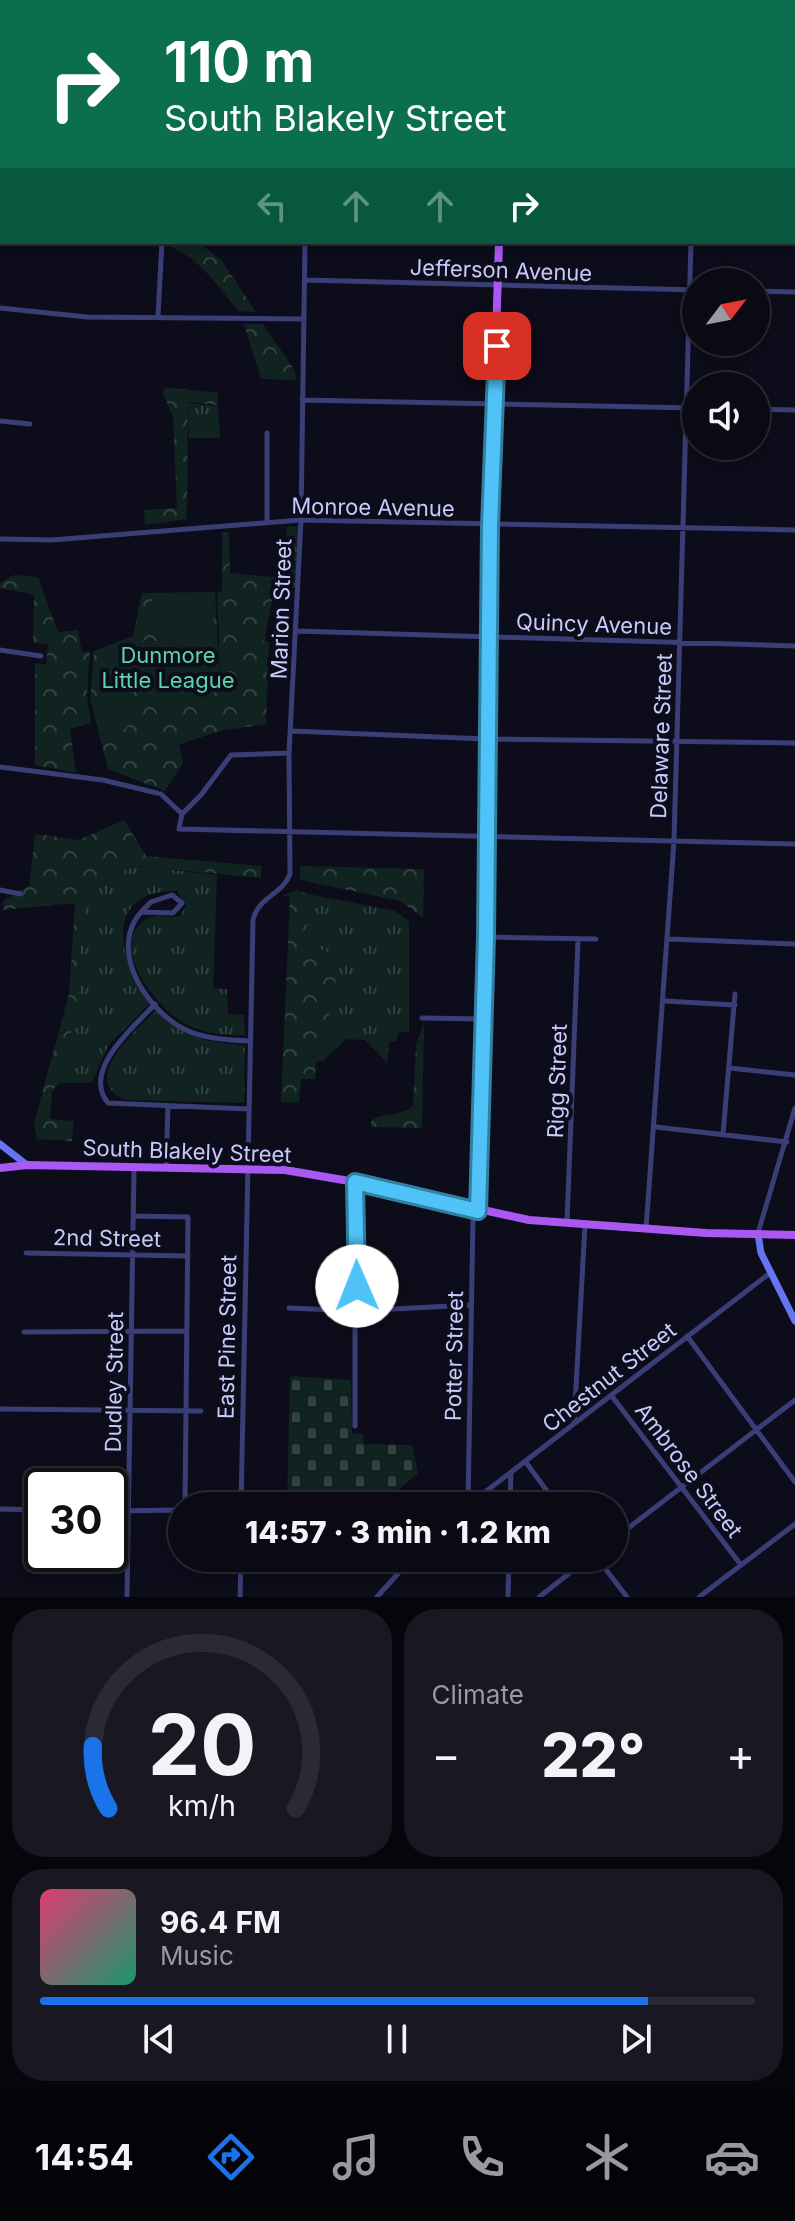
<!DOCTYPE html>
<html lang="en">
<head>
<meta charset="utf-8">
<style>
  :root { --surface:#0a0914; --page:#181722; --text:#f1f3f6; --muted:#999aa0; --line:#2a2a34; --accent:#1a73e8 }
  body { margin:0; font-family:Inter,sans-serif; background:var(--page); color:var(--text); height:100vh; display:flex; flex-direction:column; font-size:30px; white-space:nowrap }
  * { box-sizing:border-box; margin:0 }
  p { font-size:26px; color:var(--muted) }
  .icon { flex:none; width:44px; height:44px; fill:none; stroke:currentColor; stroke-width:2; stroke-linecap:round; stroke-linejoin:round }
  .map { position:relative; height:1597px; overflow:hidden }
  .panel { display:flex; flex-direction:column; gap:12px; padding:12px; background:#06050b; flex:1 }
  .panel>* { flex:none }
  .top-card { position:absolute; left:0px; top:0px; width:796px; height:244px; box-shadow:0 4px 12px #0003,0 0 0 2px var(--line); background:#0b6e4f; color:#fff; overflow:hidden }
  .needle { width:52px; rotate:58deg }
  .tools { position:absolute; left:682px; top:268px; display:grid; gap:16px }
  .tools a { display:grid; place-items:center; width:88px; height:88px; border-radius:50%; background:var(--surface); box-shadow:0 4px 12px #0003,0 0 0 2px var(--line); font-size:40px }
  .speed { position:absolute; left:24px; top:1468px; display:flex; gap:16px; font-size:40px; font-weight:700; text-align:center }
  .speed>* { display:grid; place-content:center; width:104px; height:104px; border-radius:50%; background:var(--surface); box-shadow:0 4px 12px #0003,0 0 0 2px var(--line); line-height:1 }
  .speed .limit { border:4px solid #111; border-radius:12px; background:#fff; color:#111 }
  .pin { position:absolute; display:grid; place-items:center; width:68px; height:68px; color:#fff; margin:-34px; border-radius:16px; box-shadow:0 4px 12px #0006 }
  .me { position:absolute; width:88px; margin:-44px; rotate:359deg; stroke-linejoin:round; filter:drop-shadow(0 0 6px #0008) }
  .turn { display:flex; align-items:center; gap:28px; height:168px; padding:0 32px; font-size:36px }
  .turn .icon { width:104px; height:104px; stroke-width:2.5 }
  .turn b { display:block; font-size:56px; line-height:68px }
  .lanes { display:flex; align-items:center; height:76px; padding:0 32px; background:#0003; justify-content:center; gap:40px; direction:ltr }
  .lanes .off { opacity:.35 }
  .big { font-size:60px; font-weight:800; line-height:1.1 }
  .panel .widget { flex:1; display:flex; flex-direction:column; justify-content:center; gap:12px; min-width:0; padding:0 28px; border-radius:32px; background:var(--page) }
  .panel .dial { align-items:center; gap:0 }
  .dial svg { height:208px; overflow:visible; fill:none; stroke:var(--line); stroke-width:7; stroke-linecap:round; text-anchor:middle }
  .dial text { fill:var(--text); stroke:none }
  .song { display:flex; align-items:center; gap:24px }
  .cover { width:96px; height:96px; border-radius:12px; background:linear-gradient(135deg,hsl(340 70% 55%),hsl(160 70% 35%)) }
  .played { height:8px; border-radius:4px; background:linear-gradient(90deg,var(--accent) 85%,var(--line) 85%) }
  .keys { display:flex; justify-content:space-around; direction:ltr }
  .heat { display:flex; justify-content:space-between; align-items:center; font-size:44px; direction:ltr }
  .panel .tiles { flex:1; display:grid; gap:12px; grid-template-columns:1fr 1fr }
  .widget:last-child { grid-column:span 2 }
  .trip { position:absolute; left:168px; top:1492px; width:460px; height:80px; border-radius:40px; background:var(--surface); box-shadow:0 4px 12px #0003,0 0 0 2px var(--line); font-weight:800; line-height:80px; text-align:center }
  .tab-bar { display:flex; height:128px; justify-content:space-around; align-items:center; background:#040408; color:var(--muted) }
  .tab-bar .icon { width:56px; height:56px }
  .tab-bar .selected { color:var(--accent) }
  .tab-bar b { font-size:36px; color:var(--text) }
  .map>svg:first-child { display:block }
</style>
</head>
<body>
<div class="map">
<svg width="795" height="1597" viewBox="0 0 795 1597">
  <defs>
    <pattern id="grass-tufts" width="24" height="20" patternUnits="userSpaceOnUse" patternTransform="scale(2)"><rect width="24" height="20" fill="#102321"/><path d="M3 7l-1-3M5 7V3M7 7l1-3M15 17l-1-3M17 17v-4M19 17l1-3" fill="none" stroke="#314242"/></pattern>
    <pattern id="forest-crowns" width="20" height="18" patternUnits="userSpaceOnUse" patternTransform="scale(2)"><rect width="20" height="18" fill="#102321"/><path d="M2 6a3 3 0 1 1 6 0M12 15a3 3 0 1 1 6 0" fill="none" stroke="#314242"/></pattern>
    <pattern id="cemetery-stones" width="16" height="16" patternUnits="userSpaceOnUse" patternTransform="scale(2)"><rect width="16" height="16" fill="#102321"/><path d="M2 7V4a2 2 0 0 1 4 0v3zM10 15v-3a2 2 0 0 1 4 0v3z" fill="#314242"/></pattern>
  </defs>
  <rect width="100%" height="100%" fill="#0d0c1a"/>
  <path fill="url(#grass-tufts)" d="M188,403L218,406L220,438H189Z
    M136,866L217,875L213,988L227,989L228,1014L244,1015L245,1035C222,1036 199,1033 179,1020C154,1003 104,941 149,918C159,913 170,919 180,916L186,906L177,891C100,890 120,963 149,1004L108,1046L92,1083H59L76,1012L84,904L109,877Z
    M308,894L395,911L409,921V1032H399L396,1041H389L387,1063L365,1040L346,1039L323,1061H310L331,1035L329,1012L306,944Z
    M156,1011C182,1036 210,1044 245,1045L244,1103L125,1100C78,1080 137,1029 156,1011Z"/>
  <path fill="url(#forest-crowns)" d="M168,242H198L222,261L256,312L238,311C219,287 198,256 168,246Z
    M244,324H263L295,371L296,380L261,379Z
    M165,387L218,393V405L188,402L187,519L145,525L144,510L177,508L173,417L163,393Z
    M299,526L295,588L283,587L281,595L272,602L264,641L269,642L266,724L220,731L162,750L179,745L183,763L165,791L108,769L90,698L94,651L133,636L142,593L215,592L221,698L217,592L222,591V533L229,532L230,573L283,578L287,527Z
    M14,575L38,577L58,632L78,630L82,652H90L87,696L91,723L70,729L76,773L35,765V663L46,665L48,644L33,643L34,595L0,588V583Z
    M124,820L146,856L262,866L261,878L136,866L108,877L84,904L76,1012L59,1083L52,1091L50,1119L74,1121L72,1141L37,1139L34,1123L69,994L75,903L3,910V901L29,886L35,834L79,840Z
    M300,866L424,869L423,918L400,901L300,880Z
    M297,890L308,894L306,944L336,955L335,1002L329,1012L331,1035L310,1060L316,1061L315,1079H301L299,1103L281,1102L290,897L282,896Z
    M424,1022L422,1128L371,1127V1121C385,1111 400,1117 413,1106L416,1045Z"/>
  <path fill="url(#cemetery-stones)" d="M290,1376L351,1380L352,1433L363,1434L364,1444L412,1445L418,1473L379,1506H287Z"/>
  <path fill="#102321" d="M212,594L215,654C179,652 157,634 151,597Z
    M144,640C180,640 202,659 208,694L168,706L146,704L139,683Z
    M129,688C144,709 132,735 105,735L95,703L99,695Z"/>
  <g fill="none" stroke-linecap="round" stroke-linejoin="round">
    <path stroke="#3a3e76" stroke-width="5" d="M310,0V2
      M697,0V2
      M169,2V0
      M794,171H795
      M0,197H2
      M305,280L696,290
      M756,291L795,292
      M0,308L87,317L304,319
      M158,316L162,242
      M302,400L696,408
      M756,409L795,410
      M0,421L30,424
      M267,433V521
      M0,539L52,540L301,520L795,530
      M296,631L795,646
      M0,650L41,656
      M292,731L486,739L795,743
      M289,753L231,755L201,795L182,814L179,829L795,844
      M0,767L103,780L157,793
      M161,794L182,814
      M0,890L21,894
      M141,912L151,902L172,895L182,903L173,913L141,912C108,949 145,1009 184,1029C203,1039 229,1040 250,1041
      M487,937L596,939
      M669,939L795,944
      M665,1001L735,1005
      M155,1004C134,1027 81,1070 108,1103L248,1109
      M422,1018L483,1019
      M730,1068L795,1075
      M656,1127L787,1142
      M723,1134L735,994
      M166,1167L168,1106
      M355,1183V1426
      M133,1216L188,1217L185,1506
      M567,1222L578,940
      M646,1229L674,841L691,242
      M758,1233L795,1108
      M26,1253L188,1256
      M289,1308L357,1311L469,1305
      M24,1332L185,1331
      M687,1336L795,1482
      M611,1395L741,1565
      M0,1409L201,1411
      M574,1423L585,1225
      M525,1461L558,1506
      M468,1505L473,1216L477,1211
      M241,1506L253,920C258,897 283,894 290,874L289,753L301,520L305,242
      M467,1506L770,1273
      M510,1506L511,1473
      M0,1509L42,1510
      M110,1511L182,1510
      M614,1539L795,1400
      M597,1558L627,1597
      M127,1597L134,1168
      M240,1597L241,1558
      M377,1597L412,1558
      M508,1597L509,1558
      M539,1597L589,1558
      M699,1597L795,1524"/>
    <path stroke="#6873f3" stroke-width="7" d="M794,50H795
      M0,54H2
      M0,1144L27,1165
      M758,1234L761,1253L795,1321"/>
    <path stroke="#a959f2" stroke-width="8" d="M503,2V0
      M0,1168L27,1165L285,1170L355,1182L529,1220L706,1233L795,1235
      M478,1211L486,937L490,526L499,242"/>
  </g>
  <g fill="none" stroke-linecap="round" stroke-linejoin="round">
    <g stroke="#337fa1" stroke-width="20">
      <path id="route" d="M357,1286L355,1182L478,1211L486,937L490,526L497,346"/>
    </g>
    <use href="#route" stroke="#4fc3f7" stroke-width="14"/>
  </g>
  <g text-anchor="middle" stroke-width="8" stroke-linejoin="round" paint-order="stroke">
    <g font-size="22" fill="#cac9fb" stroke="#0d0c1a">
      <text transform="translate(501 270) rotate(2)" y="8">Jefferson Avenue</text>
      <text transform="translate(373 507) rotate(1)" y="8">Monroe Avenue</text>
      <text transform="translate(281 609) rotate(-88)" y="8">Marion Street</text>
      <text transform="translate(594 624) rotate(2)" y="8">Quincy Avenue</text>
      <text transform="translate(661 736) rotate(-88)" y="8">Delaware Street</text>
      <text transform="translate(557 1081) rotate(-88)" y="8">Rigg Street</text>
      <text transform="translate(187 1151) rotate(2)" y="8">South Blakely Street</text>
      <text transform="translate(107 1238) rotate(1)" y="8">2nd Street</text>
      <text transform="translate(227 1337) rotate(-89)" y="8">East Pine Street</text>
      <text transform="translate(454 1356) rotate(-89)" y="8">Potter Street</text>
      <text transform="translate(609 1377) rotate(-38)" y="8">Chestnut Street</text>
      <text transform="translate(114 1382) rotate(-89)" y="8">Dudley Street</text>
      <text transform="translate(689 1470) rotate(53)" y="8">Ambrose Street</text>
    </g>
    <g font-size="22" fill="#5dd3aa" stroke="#0d0c1a">
      <text x="168" y="663">Dunmore<tspan x="168" dy="25">Little League</tspan></text>
    </g>
  </g>
</svg>
<div class="tools">
<a><svg class="needle" viewBox="-14 -14 28 28"><path d="M0-13l5 13h-10z" fill="#e53935"/><path d="M0 13l5-13h-10z" fill="#999aa0"/></svg></a>
<a><svg class="icon" aria-label="sound" viewBox="0 0 24 24"><path d="M4 9h4l5-4v14l-5-4H4zM17 9q2 3 0 6"/></svg></a>
</div>
<div class="speed"><div class="limit">30</div></div>
<div class="pin" style="left:497px;top:346px;background:#d93025"><svg class="icon" aria-label="arrive" viewBox="0 0 24 24"><path d="M6 21V4h12l-3 4 3 4H6"/></svg></div>
<svg class="me" style="left:357px;top:1286px" viewBox="-20 -20 40 40"><circle r="19" fill="#fff"/><path d="M0-13L10 11 0 6-10 11z" fill="#4fc3f7"/></svg>
<div class="trip">14:57 · 3 min · 1.2 km</div>
<div class="top-card">
<div class="turn"><svg class="icon" aria-label="right" viewBox="0 0 24 24"><path d="M7 20v-9h11M14 6l5 5-5 5"/></svg><div><b>110 m</b>South Blakely Street</div></div>
<div class="lanes"><svg class="icon off" aria-label="left" viewBox="0 0 24 24"><path d="M17 20v-9H6M10 6l-5 5 5 5"/></svg><svg class="icon off" aria-label="ahead" viewBox="0 0 24 24"><path d="M12 20V5M6 11l6-6 6 6"/></svg><svg class="icon off" aria-label="ahead" viewBox="0 0 24 24"><path d="M12 20V5M6 11l6-6 6 6"/></svg><svg class="icon" aria-label="right" viewBox="0 0 24 24"><path d="M7 20v-9h11M14 6l5 5-5 5"/></svg></div>
</div>
</div>
<section class="panel">
<div class="tiles">
<div class="widget dial"><svg viewBox="0 0 100 80">
<path d="M14 69A42 42 0 1 1 86 69"/>
<path d="M14 69A42 42 0 0 1 8 45" stroke="#1a73e8"/>
<text x="50" y="56" font-size="32" font-weight="700">20</text>
<text x="50" y="72" font-size="11">km/h</text>
</svg></div>
<div class="widget"><p>Climate</p>
<div class="heat"><a>−</a><b class="big">22°</b><a>+</a></div>
</div>
<div class="widget">
<div class="song"><i class="cover"></i><div><b>96.4 FM</b><p>Music</p></div></div>
<div class="played"></div>
<div class="keys"><svg class="icon" aria-label="previous" viewBox="0 0 24 24"><path d="M18 5L8 12l10 7zM5 5v14"/></svg><svg class="icon" aria-label="pause" viewBox="0 0 24 24"><path d="M8 5v14M16 5v14"/></svg><svg class="icon" aria-label="next" viewBox="0 0 24 24"><path d="M6 5l10 7-10 7zM19 5v14"/></svg></div>
</div>
</div>
</section>
<nav class="tab-bar">
<b>14:54</b>
<svg class="icon selected" aria-label="directions" viewBox="0 0 24 24"><path d="M12 3l9 9-9 9-9-9zM9 14v-3h6M13 9l2 2-2 2"/></svg>
<svg class="icon" aria-label="music" viewBox="0 0 24 24"><path d="M9 18V5l10-2v13"/><circle cx="6" cy="18" r="3"/><circle cx="16" cy="16" r="3"/></svg>
<svg class="icon" aria-label="phone" viewBox="0 0 24 24"><path d="M5 4h4l2 5-3 2q2 4 5 5l2-3 5 2v4C11 20 4 13 5 4z"/></svg>
<svg class="icon" aria-label="climate" viewBox="0 0 24 24"><path d="M12 3v18M4 7l16 10M4 17L20 7"/></svg>
<svg class="icon" aria-label="car" viewBox="0 0 24 24"><path d="M5 17H2v-5l4-1 3-4h7l3 4 3 1v5h-3M9 17h6M6 11h13"/><circle cx="7" cy="17" r="2"/><circle cx="17" cy="17" r="2"/></svg>
</nav>
</body>
</html>
